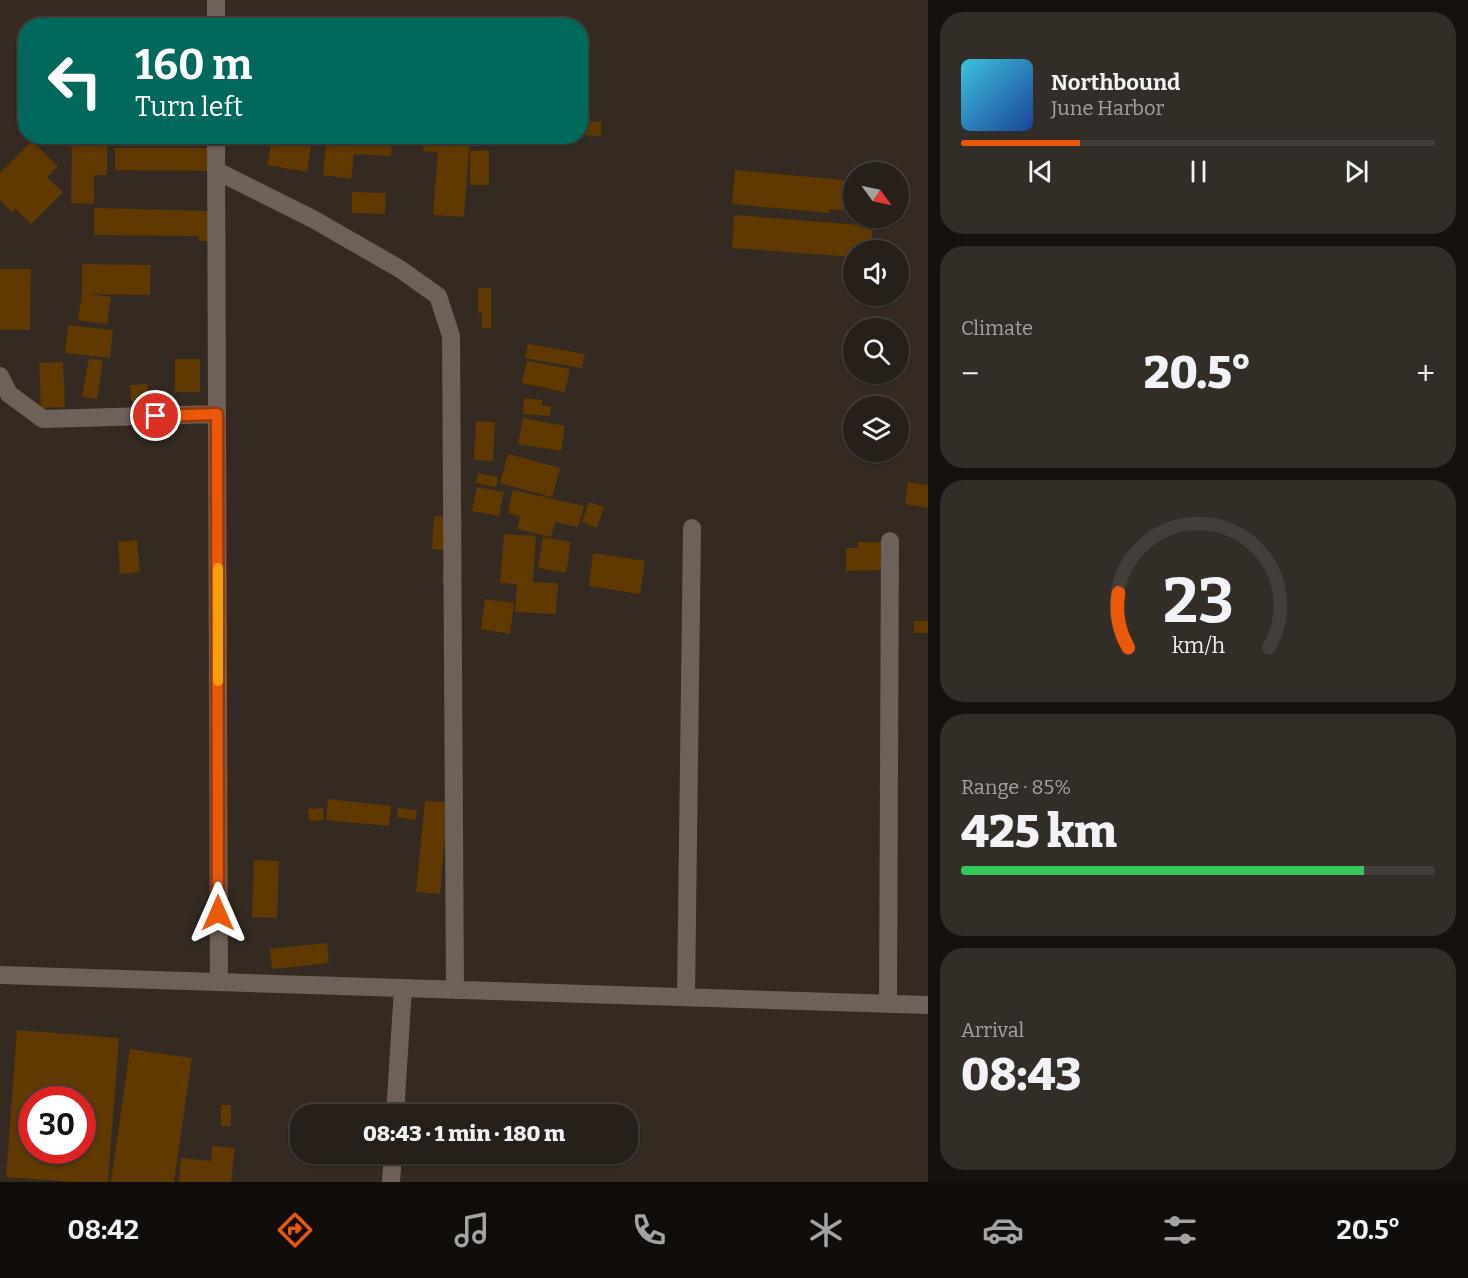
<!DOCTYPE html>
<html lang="en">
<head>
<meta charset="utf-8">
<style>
  :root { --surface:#27201a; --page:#332d27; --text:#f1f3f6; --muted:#a4a3a2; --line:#433e39; --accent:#ea580c }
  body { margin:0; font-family:Bitter,serif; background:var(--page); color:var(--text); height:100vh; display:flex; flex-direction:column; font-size:22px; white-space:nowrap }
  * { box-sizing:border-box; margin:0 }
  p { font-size:20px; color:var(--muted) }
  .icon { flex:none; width:33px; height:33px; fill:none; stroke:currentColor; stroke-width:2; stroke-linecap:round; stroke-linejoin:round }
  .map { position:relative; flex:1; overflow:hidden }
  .drawer { display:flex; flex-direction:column; gap:12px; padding:12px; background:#15120e; width:540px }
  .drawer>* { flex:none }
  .hud { position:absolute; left:18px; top:18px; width:570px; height:126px; border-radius:24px; box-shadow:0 2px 4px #0004,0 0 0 2px var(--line); background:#00695c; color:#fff; overflow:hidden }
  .needle { width:39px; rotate:123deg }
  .fabs { position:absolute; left:843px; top:162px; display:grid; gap:12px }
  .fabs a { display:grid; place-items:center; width:66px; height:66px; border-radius:50%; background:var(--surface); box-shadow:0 2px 4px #0004,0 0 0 2px var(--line); font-size:30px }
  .speed { position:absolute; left:18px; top:1086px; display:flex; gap:12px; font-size:30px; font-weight:700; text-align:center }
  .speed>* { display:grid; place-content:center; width:78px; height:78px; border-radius:50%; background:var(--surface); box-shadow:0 2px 4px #0004,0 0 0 2px var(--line); line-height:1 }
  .speed .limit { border:9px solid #d22; background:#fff; color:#111 }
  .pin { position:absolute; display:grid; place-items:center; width:51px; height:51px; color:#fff; margin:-26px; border:3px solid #fff; border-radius:50%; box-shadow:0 2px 6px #0007 }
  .me { position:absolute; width:66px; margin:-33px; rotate:0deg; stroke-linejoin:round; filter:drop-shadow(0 0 4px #0008) }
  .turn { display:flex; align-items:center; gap:21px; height:126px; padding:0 18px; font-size:27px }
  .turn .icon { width:78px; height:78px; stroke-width:2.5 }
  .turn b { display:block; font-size:42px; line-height:51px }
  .big { font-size:45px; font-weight:800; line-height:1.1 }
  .drawer .tile { flex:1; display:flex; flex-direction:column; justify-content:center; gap:9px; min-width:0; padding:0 21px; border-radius:24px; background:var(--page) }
  .drawer .dial { align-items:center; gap:0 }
  .dial svg { height:156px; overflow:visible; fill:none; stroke:var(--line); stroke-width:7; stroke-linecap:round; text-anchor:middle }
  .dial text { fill:var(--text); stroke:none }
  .song { display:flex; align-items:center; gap:18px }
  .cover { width:72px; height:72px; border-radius:9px; background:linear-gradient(135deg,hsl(190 70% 55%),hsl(220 70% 35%)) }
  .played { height:6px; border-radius:3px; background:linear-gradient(90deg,var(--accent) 25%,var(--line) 25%) }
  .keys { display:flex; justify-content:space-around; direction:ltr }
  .heat { display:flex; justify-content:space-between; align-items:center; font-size:33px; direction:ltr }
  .charge { height:9px; border-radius:4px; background:linear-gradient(90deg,#34c759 85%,var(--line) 0) }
  .trip { position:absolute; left:290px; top:1104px; width:348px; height:60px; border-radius:24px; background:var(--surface); box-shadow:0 2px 4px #0004,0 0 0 2px var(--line); font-weight:800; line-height:60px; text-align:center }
  .tabs { display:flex; height:96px; justify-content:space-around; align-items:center; background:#100d0a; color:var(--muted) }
  .tabs .icon { width:42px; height:42px }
  .tabs .active { color:var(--accent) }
  .tabs b { font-size:27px; color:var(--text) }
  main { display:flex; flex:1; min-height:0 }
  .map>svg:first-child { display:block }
</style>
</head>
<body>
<main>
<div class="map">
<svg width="928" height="1182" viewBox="0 0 928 1182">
  <rect width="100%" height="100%" fill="#342a22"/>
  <path fill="#5f3900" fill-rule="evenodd" d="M581,122H601V136L581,135Z
    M72,136H107V175H94V204L71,203Z
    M115,136H166V138L116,143Z
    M273,136H313L307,172L267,165Z
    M327,136H392L391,156L354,154L351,179L323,175Z
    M424,136H470L464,217L433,215L438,152L423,151Z
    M32,141L58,166L47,177L63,192L31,224L16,209L12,212L0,200V173Z
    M115,148H211L210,171L115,170Z
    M489,150V185H470V151Z
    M735,170L854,181V211L830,209V213L732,204Z
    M352,192L386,193L385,214L352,213Z
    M94,208L208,211V241H199V236L94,235Z
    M734,215L873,226L871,250H854V257L732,248Z
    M82,264L151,265L150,295L89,294L111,297L107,324L78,320L82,294Z
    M0,269H31L30,330H0Z
    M478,288H491V328H482V313H478Z
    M68,325L113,330L110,358L65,353Z
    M528,344L585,354L582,368L525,358Z
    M89,358L103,361L97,399L82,397Z
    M175,359H200V392H175Z
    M527,361L570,369L565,392L522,383Z
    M63,362L65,407L41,408L39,363Z
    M147,384L148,400L131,401L130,385Z
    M524,398L542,400V406H551L550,416L523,414Z
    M523,418L565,426L561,451L518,444Z
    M476,421L495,422L493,461L474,460Z
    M508,454L560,468L552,497L500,483Z
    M478,473L498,477L496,487L476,483Z
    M908,482L928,485V508L905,504Z
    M477,487L504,492L499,516L472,511Z
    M513,490L584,506L578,527L555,522L551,537L517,529L520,516L508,513Z
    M589,502L604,507L597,528L582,522Z
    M434,516L462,518L458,585L442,584L444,564L448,550L432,549Z
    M504,534L536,536L533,582L558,583L556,614L515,612L517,584L500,583Z
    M543,537L571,542L566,573L538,568Z
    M137,540L140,572L120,574L118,542Z
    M858,542H885L886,570L846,571V548H858Z
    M593,553L645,561L640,594L589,586Z
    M485,599L514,603L510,634L481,629Z
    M914,621H928V633H914Z
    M328,799L391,806L389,826L326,820Z
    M425,801L448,802L440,894L416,892Z
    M323,808L324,820L309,821L308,809Z
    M398,808L417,810L415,820L397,817Z
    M254,860L279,861L277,918L252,917Z
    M327,943L329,963L272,969L270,949Z
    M17,1030L119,1038L108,1182H72L6,1177ZM32,1100H82V1150H32Z
    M130,1049L192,1058L174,1182H111Z
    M221,1105H231V1126H221Z
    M212,1146L235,1148L231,1182H179L181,1158L211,1161Z"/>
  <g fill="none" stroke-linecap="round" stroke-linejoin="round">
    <path stroke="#6d6159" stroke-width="18" d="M216,0V26
      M216,136L219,982
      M217,171L313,219L400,269L438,296L451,336L455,990
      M0,376L9,394L43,419L217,414
      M0,975L928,1005
      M686,997L692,528
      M888,1004L890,541
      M395,1114L403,988
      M391,1182L393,1154"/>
  </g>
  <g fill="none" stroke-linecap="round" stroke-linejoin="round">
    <g stroke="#983908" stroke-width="15">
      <path id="route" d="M156,416L217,414L218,913"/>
    </g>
    <use href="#route" stroke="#ea580c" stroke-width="10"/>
    <path stroke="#f59e0b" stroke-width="10" d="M218,568V681"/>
  </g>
</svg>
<div class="fabs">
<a><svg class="needle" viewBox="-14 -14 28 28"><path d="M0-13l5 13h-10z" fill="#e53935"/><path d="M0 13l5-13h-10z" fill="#a4a3a2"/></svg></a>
<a><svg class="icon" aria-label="sound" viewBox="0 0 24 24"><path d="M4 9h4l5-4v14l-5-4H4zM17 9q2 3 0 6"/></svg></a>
<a><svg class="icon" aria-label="search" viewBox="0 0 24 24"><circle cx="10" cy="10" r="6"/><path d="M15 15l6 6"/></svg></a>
<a><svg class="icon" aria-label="layers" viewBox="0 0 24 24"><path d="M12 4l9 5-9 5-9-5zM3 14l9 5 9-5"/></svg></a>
</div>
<div class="speed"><div class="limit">30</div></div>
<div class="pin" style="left:156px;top:416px;background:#d93025"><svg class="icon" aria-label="arrive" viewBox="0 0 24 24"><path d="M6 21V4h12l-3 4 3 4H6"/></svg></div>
<svg class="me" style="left:218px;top:913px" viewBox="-20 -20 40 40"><path d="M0-17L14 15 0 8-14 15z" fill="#ea580c" stroke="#fff" stroke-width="4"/></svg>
<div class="trip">08:43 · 1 min · 180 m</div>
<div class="hud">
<div class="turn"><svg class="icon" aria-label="left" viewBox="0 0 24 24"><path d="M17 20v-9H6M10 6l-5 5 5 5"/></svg><div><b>160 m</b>Turn left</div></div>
</div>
</div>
<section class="drawer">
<div class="tile">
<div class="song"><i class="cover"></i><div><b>Northbound</b><p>June Harbor</p></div></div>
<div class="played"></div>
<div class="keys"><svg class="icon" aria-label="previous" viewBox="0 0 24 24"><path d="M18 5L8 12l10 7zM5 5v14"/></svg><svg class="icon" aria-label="pause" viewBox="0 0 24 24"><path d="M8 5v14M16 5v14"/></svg><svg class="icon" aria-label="next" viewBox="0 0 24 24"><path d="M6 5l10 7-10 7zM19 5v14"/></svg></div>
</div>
<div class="tile"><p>Climate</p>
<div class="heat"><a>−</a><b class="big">20.5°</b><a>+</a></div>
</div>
<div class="tile dial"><svg viewBox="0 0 100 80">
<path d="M14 69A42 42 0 1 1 86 69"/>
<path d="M14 69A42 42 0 0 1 9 41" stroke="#ea580c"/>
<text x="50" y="56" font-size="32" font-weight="700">23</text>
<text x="50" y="72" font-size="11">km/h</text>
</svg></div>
<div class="tile"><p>Range · 85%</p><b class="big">425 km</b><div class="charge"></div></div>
<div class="tile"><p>Arrival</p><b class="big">08:43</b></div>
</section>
</main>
<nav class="tabs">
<b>08:42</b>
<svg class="icon active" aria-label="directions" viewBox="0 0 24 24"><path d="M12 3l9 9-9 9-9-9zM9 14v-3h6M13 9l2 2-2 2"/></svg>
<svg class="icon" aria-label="music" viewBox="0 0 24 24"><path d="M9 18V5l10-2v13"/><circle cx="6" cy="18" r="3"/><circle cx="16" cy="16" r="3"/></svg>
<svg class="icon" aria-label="phone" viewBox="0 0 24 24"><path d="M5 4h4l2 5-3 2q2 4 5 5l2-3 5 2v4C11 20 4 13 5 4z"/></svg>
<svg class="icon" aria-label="climate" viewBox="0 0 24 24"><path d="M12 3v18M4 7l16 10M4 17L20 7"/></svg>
<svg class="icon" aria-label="car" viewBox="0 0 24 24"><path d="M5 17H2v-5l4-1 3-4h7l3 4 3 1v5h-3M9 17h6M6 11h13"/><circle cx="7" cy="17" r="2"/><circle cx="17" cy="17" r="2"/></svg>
<svg class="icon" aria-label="filters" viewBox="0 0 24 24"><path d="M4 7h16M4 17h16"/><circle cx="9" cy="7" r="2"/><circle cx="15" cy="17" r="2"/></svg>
<b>20.5°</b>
</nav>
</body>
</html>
